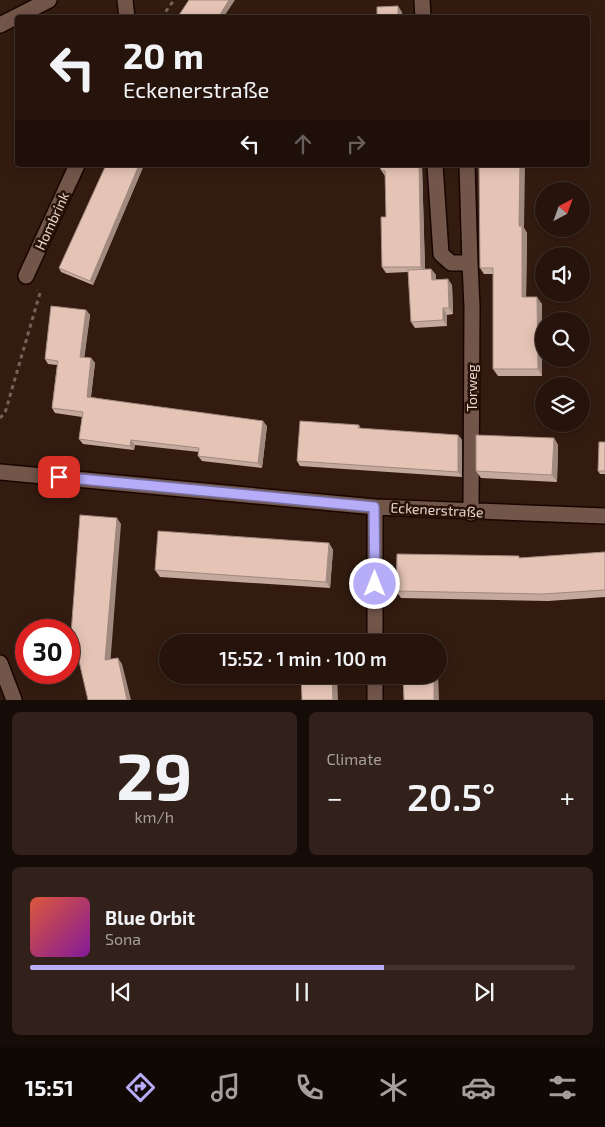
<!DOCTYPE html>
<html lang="en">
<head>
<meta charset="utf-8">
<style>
  :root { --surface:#26140c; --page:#32211a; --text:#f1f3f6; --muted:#a49e9d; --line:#42332d; --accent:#b6acf8 }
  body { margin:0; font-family:"Exo 2",sans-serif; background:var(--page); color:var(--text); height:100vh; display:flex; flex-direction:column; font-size:19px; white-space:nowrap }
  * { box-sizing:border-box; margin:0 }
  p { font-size:16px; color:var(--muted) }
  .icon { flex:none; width:28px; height:28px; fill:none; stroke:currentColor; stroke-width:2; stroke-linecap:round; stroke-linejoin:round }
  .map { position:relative; height:700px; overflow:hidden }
  .sheet { display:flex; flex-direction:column; gap:12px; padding:12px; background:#150b07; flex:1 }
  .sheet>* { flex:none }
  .hud { position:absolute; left:15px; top:15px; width:575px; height:152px; border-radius:5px; box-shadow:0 2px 12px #0003,0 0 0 1px var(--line); background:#26140c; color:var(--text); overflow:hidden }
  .needle { width:32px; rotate:41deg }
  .fabs { position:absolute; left:535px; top:182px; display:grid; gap:10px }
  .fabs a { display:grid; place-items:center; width:55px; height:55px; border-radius:50%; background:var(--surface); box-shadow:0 2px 12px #0003,0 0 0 1px var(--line); font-size:25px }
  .speed { position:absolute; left:15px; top:619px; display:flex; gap:10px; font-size:25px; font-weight:700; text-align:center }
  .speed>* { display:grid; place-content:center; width:65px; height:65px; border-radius:50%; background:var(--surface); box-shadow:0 2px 12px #0003,0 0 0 1px var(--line); line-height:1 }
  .speed .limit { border:8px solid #d22; background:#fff; color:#111 }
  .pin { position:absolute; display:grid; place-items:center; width:42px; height:42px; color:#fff; margin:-21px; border-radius:10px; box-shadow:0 2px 8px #0006 }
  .me { position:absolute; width:55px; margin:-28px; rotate:0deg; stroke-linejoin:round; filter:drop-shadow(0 0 4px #0008) }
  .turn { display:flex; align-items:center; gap:18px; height:105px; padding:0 25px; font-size:22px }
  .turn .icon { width:65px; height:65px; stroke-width:2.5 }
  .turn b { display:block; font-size:35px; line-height:42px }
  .lanes { display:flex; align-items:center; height:48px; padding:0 25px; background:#0003; justify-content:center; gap:25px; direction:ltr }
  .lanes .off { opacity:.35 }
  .big { font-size:38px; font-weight:600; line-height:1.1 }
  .sheet .card { flex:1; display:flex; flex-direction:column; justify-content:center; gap:8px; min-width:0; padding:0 18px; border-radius:8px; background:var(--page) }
  .sheet .dial { align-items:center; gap:0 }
  .dial b { font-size:65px; line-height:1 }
  .song { display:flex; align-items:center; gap:15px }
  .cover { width:60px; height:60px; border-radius:8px; background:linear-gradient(135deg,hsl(10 70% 55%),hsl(290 70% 35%)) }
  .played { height:5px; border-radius:2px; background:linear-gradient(90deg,var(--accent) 65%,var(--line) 65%) }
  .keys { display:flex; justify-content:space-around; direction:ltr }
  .heat { display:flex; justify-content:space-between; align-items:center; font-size:28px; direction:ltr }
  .sheet .tiles { flex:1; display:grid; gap:12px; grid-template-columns:1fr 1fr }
  .card:last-child { grid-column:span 2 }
  .trip { position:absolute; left:159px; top:634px; width:288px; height:50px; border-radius:25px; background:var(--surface); box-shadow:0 2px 12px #0003,0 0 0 1px var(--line); font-weight:600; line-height:50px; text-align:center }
  .menu { display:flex; height:80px; justify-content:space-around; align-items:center; background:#0f0805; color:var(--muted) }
  .menu .icon { width:35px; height:35px }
  .menu .active { color:var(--accent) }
  .menu b { font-size:22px; color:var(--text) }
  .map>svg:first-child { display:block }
</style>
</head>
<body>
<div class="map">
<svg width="605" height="700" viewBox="0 0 605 700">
  <rect width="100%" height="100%" fill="#331b10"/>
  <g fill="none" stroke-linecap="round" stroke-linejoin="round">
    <g stroke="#190500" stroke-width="18">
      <path id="street" d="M125,0L127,18
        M422,0L423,18
        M0,25L49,0
        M435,165L441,254L451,263H470L472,307L471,513
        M467,165L470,263
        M26,276L77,165
        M0,472L375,507L605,516
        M375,507V642
        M375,675V700"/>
    </g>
    <g stroke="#190500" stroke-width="18">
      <path id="secondary" d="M0,663L14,700"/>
    </g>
    <path stroke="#776259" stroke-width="3" stroke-dasharray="4 4" stroke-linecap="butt" d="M161,18L174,0
      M0,418L5,413L40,293L37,290"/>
    <use href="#street" stroke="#73564a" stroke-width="15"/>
    <use href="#secondary" stroke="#73564a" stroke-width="15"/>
  </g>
  <path fill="#c5a99c" d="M106,165H144L93,285L61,272L59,268Z
    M422,165L425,269H431L436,275V280L452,285L453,314L447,315V326L415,328L411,322L408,272L386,273L382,267L386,217L385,176L381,170Z
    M524,228L527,233L526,297L542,304V376H498L493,369V274H484L480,268Z
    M86,310L90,315L84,357L91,358L95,363L91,397L267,426L262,468L202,461L198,456L199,452L135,445L134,450L83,444L79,439L82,417L55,413L52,408L57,365L48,364L45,359Z
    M359,425L361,429L458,435L462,440V477L300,466L297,461Z
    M554,438L558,445L557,482L481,478L476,471Z
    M605,442V474H600L598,471Z
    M329,543L333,550L330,588L160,577L155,570Z
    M605,552V597L548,601L401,598L396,591L520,558Z"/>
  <path fill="#a0897f" d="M229,0H235L223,18H218Z
    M398,6L402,12V18H398Z
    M139,165H144L93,285L90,281Z
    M419,165H422L425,272L421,267Z
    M520,165H525L524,228L527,233L526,304L522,297L519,226Z
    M431,269L436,275V286L432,280Z
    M448,279L452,285L453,314L449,308Z
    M537,297L542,304V376L538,369Z
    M443,308L447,315V326L443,320Z
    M86,310L90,315L84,361L80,357Z
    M91,358L95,363L90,402L87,397Z
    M263,421L267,426L262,468L258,463Z
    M458,435L462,440V477L458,472Z
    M554,438L558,445L557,482L552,475Z
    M131,440L135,445L134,450L130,446Z
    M117,518L121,524L110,667L105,660Z
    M329,543L333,550L330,588L326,582Z
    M118,658L122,664L131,700H127Z
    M438,671V672L439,700H434V675H438Z
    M332,675H336L337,676L338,700H333Z"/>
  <path fill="#e5c4b5" stroke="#a0897f" d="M189,0H229L218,18H177Z
    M398,6V18H377V7Z
    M106,165H139L90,281L59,268Z
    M380,165H419L421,267H382L381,217H386L385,171L381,170Z
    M479,165H520L519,226H522V297H537L538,369H493V268H480Z
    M431,269L432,280L448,279L449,308H443V320L411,322L408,270Z
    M51,306L86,310L80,357L91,358L87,397L263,421L258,463L198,456L199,448L131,440L130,446L79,439L83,412L52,408L58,361L45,359Z
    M300,421L359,425L358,428L458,435V472L297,461Z
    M476,435L554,438L552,475L476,471Z
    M599,442H605V471H598Z
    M80,515L117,518L105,660L118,658L127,700H88L73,635L71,634Z
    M158,531L329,543L326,582L155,570Z
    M605,552V590L543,594L396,591L397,554L519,556V558Z
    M301,675H332L333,700H302Z
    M403,675H434V700H404Z"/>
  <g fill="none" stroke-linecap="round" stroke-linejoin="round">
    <g stroke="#7670a1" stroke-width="12">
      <path id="route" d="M59,477L374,507L375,584"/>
    </g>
    <use href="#route" stroke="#b6acf8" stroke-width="9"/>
  </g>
  <g text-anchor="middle" stroke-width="5" stroke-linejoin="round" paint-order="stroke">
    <g font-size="14" fill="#e6d5ce" stroke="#281107">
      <text transform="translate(52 221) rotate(-65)" y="5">Hombrink</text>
      <text transform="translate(472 388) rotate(-90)" y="5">Torweg</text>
      <text transform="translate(437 510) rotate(3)" y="5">Eckenerstraße</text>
    </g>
  </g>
</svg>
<div class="fabs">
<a><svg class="needle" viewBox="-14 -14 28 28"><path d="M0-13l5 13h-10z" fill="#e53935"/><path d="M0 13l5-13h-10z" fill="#a49e9d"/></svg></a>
<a><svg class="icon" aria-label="sound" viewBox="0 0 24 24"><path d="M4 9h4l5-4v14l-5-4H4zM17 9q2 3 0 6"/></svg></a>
<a><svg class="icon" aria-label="search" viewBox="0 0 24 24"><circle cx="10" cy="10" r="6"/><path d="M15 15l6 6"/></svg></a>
<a><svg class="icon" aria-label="layers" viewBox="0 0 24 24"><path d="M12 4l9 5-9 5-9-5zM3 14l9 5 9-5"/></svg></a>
</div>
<div class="speed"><div class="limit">30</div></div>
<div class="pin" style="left:59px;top:477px;background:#d93025"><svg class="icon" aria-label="arrive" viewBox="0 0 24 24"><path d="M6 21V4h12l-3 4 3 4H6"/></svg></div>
<svg class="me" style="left:375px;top:584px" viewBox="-20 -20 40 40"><circle r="17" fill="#b6acf8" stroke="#fff" stroke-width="3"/><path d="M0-11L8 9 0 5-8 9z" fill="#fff"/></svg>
<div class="trip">15:52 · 1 min · 100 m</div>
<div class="hud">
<div class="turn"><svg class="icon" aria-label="left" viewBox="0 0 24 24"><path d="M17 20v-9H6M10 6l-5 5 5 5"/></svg><div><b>20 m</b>Eckenerstraße</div></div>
<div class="lanes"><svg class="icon" aria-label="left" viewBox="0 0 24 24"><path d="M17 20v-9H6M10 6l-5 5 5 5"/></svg><svg class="icon off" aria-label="ahead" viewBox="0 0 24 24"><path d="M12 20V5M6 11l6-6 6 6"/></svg><svg class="icon off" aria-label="right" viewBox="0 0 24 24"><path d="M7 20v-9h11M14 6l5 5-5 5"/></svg></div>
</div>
</div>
<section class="sheet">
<div class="tiles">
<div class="card dial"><b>29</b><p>km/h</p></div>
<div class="card"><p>Climate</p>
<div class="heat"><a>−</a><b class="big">20.5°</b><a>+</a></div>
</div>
<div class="card">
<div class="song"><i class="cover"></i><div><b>Blue Orbit</b><p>Sona</p></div></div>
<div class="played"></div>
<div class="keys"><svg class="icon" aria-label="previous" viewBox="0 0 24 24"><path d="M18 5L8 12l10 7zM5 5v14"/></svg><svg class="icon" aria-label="pause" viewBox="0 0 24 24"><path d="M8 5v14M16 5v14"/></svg><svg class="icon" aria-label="next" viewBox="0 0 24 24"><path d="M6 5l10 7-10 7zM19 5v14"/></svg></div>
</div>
</div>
</section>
<nav class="menu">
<b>15:51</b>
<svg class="icon active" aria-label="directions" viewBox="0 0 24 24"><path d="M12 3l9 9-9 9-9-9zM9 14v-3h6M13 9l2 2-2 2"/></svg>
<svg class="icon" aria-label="music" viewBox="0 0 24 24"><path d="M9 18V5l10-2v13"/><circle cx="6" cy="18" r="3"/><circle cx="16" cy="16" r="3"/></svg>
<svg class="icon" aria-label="phone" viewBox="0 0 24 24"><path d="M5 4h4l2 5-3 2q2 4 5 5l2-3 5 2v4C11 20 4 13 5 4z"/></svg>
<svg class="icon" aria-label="climate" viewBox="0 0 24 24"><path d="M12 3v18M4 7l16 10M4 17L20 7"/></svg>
<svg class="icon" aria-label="car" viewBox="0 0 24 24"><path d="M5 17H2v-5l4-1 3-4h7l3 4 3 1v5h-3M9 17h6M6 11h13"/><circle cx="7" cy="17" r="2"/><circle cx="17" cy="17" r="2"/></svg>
<svg class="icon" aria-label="filters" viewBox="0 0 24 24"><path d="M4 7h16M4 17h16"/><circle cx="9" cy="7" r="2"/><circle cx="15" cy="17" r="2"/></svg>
</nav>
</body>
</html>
